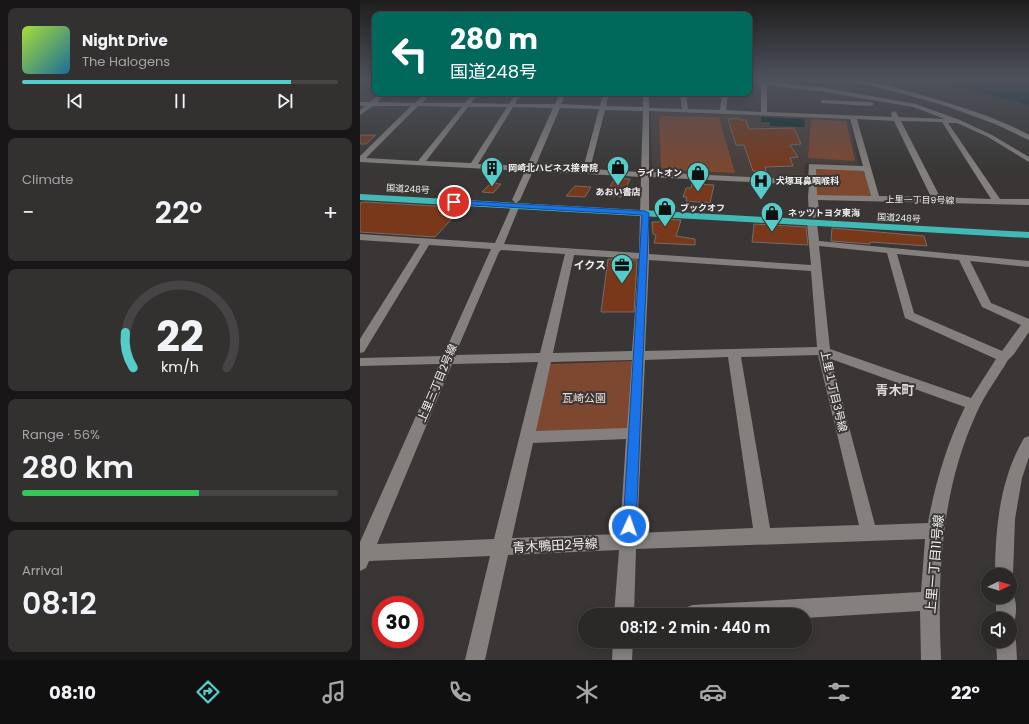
<!DOCTYPE html>
<html lang="en">
<head>
<meta charset="utf-8">
<style>
  :root { --surface:#2b2828; --page:#333030; --text:#f1f3f6; --muted:#a6a6a8; --line:#474445; --accent:#54cdc8 }
  body { margin:0; font-family:Poppins,"Noto Sans JP",sans-serif; background:var(--page); color:var(--text); height:100vh; display:flex; flex-direction:column; font-size:15px; white-space:nowrap }
  * { box-sizing:border-box; margin:0 }
  p { font-size:13px; color:var(--muted) }
  .icon { flex:none; width:22px; height:22px; fill:none; stroke:currentColor; stroke-width:2; stroke-linecap:round; stroke-linejoin:round }
  .map { position:relative; flex:1; overflow:hidden }
  .sheet { display:flex; flex-direction:column; gap:8px; padding:8px; background:#181616; width:360px }
  .sheet>* { flex:none }
  .hud { position:absolute; left:12px; top:12px; width:380px; height:84px; border-radius:8px; box-shadow:0 2px 10px #0003,0 0 0 1px var(--line); background:#00695c; color:#fff; overflow:hidden }
  .needle { width:26px; rotate:85deg }
  .buttons { position:absolute; left:621px; top:568px; display:grid; gap:8px }
  .buttons a { display:grid; place-items:center; width:36px; height:36px; border-radius:50%; background:var(--surface); box-shadow:0 2px 10px #0003,0 0 0 1px var(--line); font-size:20px }
  .speed { position:absolute; left:12px; top:596px; display:flex; gap:8px; font-size:20px; font-weight:700; text-align:center }
  .speed>* { display:grid; place-content:center; width:52px; height:52px; border-radius:50%; background:var(--surface); box-shadow:0 2px 10px #0003,0 0 0 1px var(--line); line-height:1 }
  .speed .limit { border:6px solid #d22; background:#fff; color:#111 }
  .pin { position:absolute; display:grid; place-items:center; width:34px; height:34px; color:#fff; margin:-17px; border:2px solid #fff; border-radius:50%; box-shadow:0 1px 4px #0007 }
  .me { position:absolute; width:44px; margin:-22px; rotate:3deg; stroke-linejoin:round; filter:drop-shadow(0 0 3px #0008) }
  .turn { display:flex; align-items:center; gap:14px; height:84px; padding:0 12px; font-size:18px }
  .turn .icon { width:52px; height:52px; stroke-width:2.5 }
  .turn b { display:block; font-size:28px; line-height:34px }
  .big { font-size:30px; font-weight:600; line-height:1.1 }
  .sheet .widget { flex:1; display:flex; flex-direction:column; justify-content:center; gap:6px; min-width:0; padding:0 14px; border-radius:8px; background:var(--page) }
  .sheet .dial { align-items:center; gap:0 }
  .dial svg { height:104px; overflow:visible; fill:none; stroke:var(--line); stroke-width:7; stroke-linecap:round; text-anchor:middle }
  .dial text { fill:var(--text); stroke:none }
  .song { display:flex; align-items:center; gap:12px }
  .cover { width:48px; height:48px; border-radius:6px; background:linear-gradient(135deg,hsl(80 70% 55%),hsl(200 70% 35%)) }
  .played { height:4px; border-radius:2px; background:linear-gradient(90deg,var(--accent) 85%,var(--line) 85%) }
  .keys { display:flex; justify-content:space-around; direction:ltr }
  .heat { display:flex; justify-content:space-between; align-items:center; font-size:22px; direction:ltr }
  .charge { height:6px; border-radius:3px; background:linear-gradient(90deg,#34c759 56%,var(--line) 0) }
  .trip { position:absolute; left:218px; top:608px; width:234px; height:40px; border-radius:20px; background:var(--surface); box-shadow:0 2px 10px #0003,0 0 0 1px var(--line); font-weight:600; line-height:40px; text-align:center }
  .tabs { display:flex; height:64px; justify-content:space-around; align-items:center; background:#111010; color:var(--muted) }
  .tabs .icon { width:28px; height:28px }
  .tabs .selected { color:var(--accent) }
  .tabs b { font-size:18px; color:var(--text) }
  main { display:flex; flex:1; min-height:0 }
  .map>svg:first-child { display:block }
</style>
</head>
<body>
<main>
<section class="sheet">
<div class="widget">
<div class="song"><i class="cover"></i><div><b>Night Drive</b><p>The Halogens</p></div></div>
<div class="played"></div>
<div class="keys"><svg class="icon" aria-label="previous" viewBox="0 0 24 24"><path d="M18 5L8 12l10 7zM5 5v14"/></svg><svg class="icon" aria-label="pause" viewBox="0 0 24 24"><path d="M8 5v14M16 5v14"/></svg><svg class="icon" aria-label="next" viewBox="0 0 24 24"><path d="M6 5l10 7-10 7zM19 5v14"/></svg></div>
</div>
<div class="widget"><p>Climate</p>
<div class="heat"><a>−</a><b class="big">22°</b><a>+</a></div>
</div>
<div class="widget dial"><svg viewBox="0 0 100 80">
<path d="M14 69A42 42 0 1 1 86 69"/>
<path d="M14 69A42 42 0 0 1 8 42" stroke="#54cdc8"/>
<text x="50" y="56" font-size="32" font-weight="700">22</text>
<text x="50" y="72" font-size="11">km/h</text>
</svg></div>
<div class="widget"><p>Range · 56%</p><b class="big">280 km</b><div class="charge"></div></div>
<div class="widget"><p>Arrival</p><b class="big">08:12</b></div>
</section>
<div class="map">
<svg width="669" height="660" viewBox="0 0 669 660">
  <rect width="100%" height="100%" fill="#393635"/>
  <path fill="#483e3a" d="M291,112L486,119L488,120L499,165L445,163L444,180H442L294,173L292,172Z"/>
  <path fill="#7d4730" d="M302,116L359,117L375,173L311,170L301,168L299,119Z
    M451,119L486,121L495,161L448,158Z
    M459,168L506,171L511,197L456,195V169Z
    M274,361L270,427L265,431L174,432L189,364Z"/>
  <path fill="#072b2a" d="M567,79H652L669,83V105Z
    M401,117L444,119L445,127L410,126V122H401Z"/>
  <path fill="#79381a" stroke="#716d6b" d="M379,118L380,120H386L389,129L434,128L441,144L430,145L438,157L430,158L433,166L405,167L406,171H393L384,145H376L368,119Z
    M0,135H16L6,144H0Z
    M255,178L270,179L261,197L245,195Z
    M131,183L141,184L133,193L122,192Z
    M332,184L354,185L350,203L326,201L327,197H323L326,188H331Z
    M215,186L231,187L225,197L206,196Z
    M5,202L93,207L90,210H100L75,237L0,232V203Z
    M303,219L321,220L316,236L335,239V245L294,243L296,235L293,234L292,222H298Z
    M394,224L446,227L448,245L392,242Z
    M472,228L564,236L567,246L510,242V244L471,241Z
    M248,259L277,260L274,312H241Z"/>
  <g fill="none" stroke-linecap="round" stroke-linejoin="round">
    <path fill="#84807e" fill-rule="evenodd" d="M0,79H4L0,82Z
      M389,79L465,88L556,104L600,120L632,135L669,157V162L628,137L597,123H588L640,199H669V205L458,200L459,215L454,218L449,215L448,197L449,185L289,177V254L451,265L447,223L452,220L457,223L459,241L669,261V267L610,261L631,303L669,319V332L654,354L648,360C638,377 625,394 617,412C581,490 577,575 581,660H561L560,611L445,618V615H322L325,608L332,605L561,592L565,539L276,549L274,615H254L259,550L148,555L125,660H105L130,556L9,561L6,568L0,571V542L79,364L0,366V358L83,356L131,249L69,245L4,352L0,353V339L60,244L0,240V234L135,243L152,205L155,202L152,200L165,171L0,162V156L51,106H13L0,115V110L5,106H0V102H10L21,93H28L17,102L55,103L65,93H71L62,103H105L113,93H119L111,103L149,104L156,93H162L155,104H195L200,93H206L201,104L240,106L243,93H249L246,106L283,107V93H289V108L322,109L320,93H326L328,109L360,110L362,93H368L366,110L401,112V84L389,83ZM407,85L465,92L553,107L585,119L539,117L536,112L534,111L531,113L532,117L407,112ZM58,106L102,107L58,161L6,158ZM108,107H147L111,163L66,161ZM153,107L193,108L167,166L118,164ZM200,108L239,109L223,169L175,167ZM245,110L283,111L281,172L230,169ZM289,111L490,119L503,166L449,164L448,180L289,172ZM497,119L534,121L571,197L519,196ZM541,121L582,122L631,199L580,197ZM456,169L504,171L511,196L457,195ZM173,171L281,177L279,253L144,244L160,205L157,202L160,200ZM459,246L527,253L545,318L636,359L611,398L470,349ZM141,250L205,254L180,353L95,355L139,252ZM537,254L599,260L622,307L661,325L642,351L554,313ZM214,255L279,259L272,351L193,353ZM289,260L451,271L457,347L285,351ZM458,355L499,525L410,528L381,357ZM368,357L393,528L277,533L285,360ZM471,359L605,407C587,443 575,484 568,523L515,525ZM272,360L267,428L176,431L191,362ZM178,362L134,539L17,544L92,364ZM266,439L260,534L152,538L173,443Z
      M477,79C508,79 539,88 568,97C602,107 638,118 669,135V140L635,124L586,106L541,93Z
      M463,100L511,102L514,104L511,106L461,103V101Z
      M669,436V457L662,478L655,519L653,575L650,581V575H635C635,528 640,479 664,438Z
      M650,590C658,597 657,616 653,626L650,627V619H636V597H650Z
      M650,633L653,634L656,641L657,660H637L636,641H650Z
      M253,641H273L272,660H252Z"/>
    <path fill="#41bab5" fill-rule="evenodd" d="M0,194L669,232V238L0,200Z"/>
  </g>
  <linearGradient id="sky" x2="0" y2="1"><stop stop-color="#1f1e1d"/><stop offset="0.46" stop-color="#4e525c"/><stop offset="1" stop-color="#4e525c" stop-opacity="0"/></linearGradient>
  <rect width="669" height="172" fill="url(#sky)"/>
  <path fill="#1a73e8" stroke="#114b97" d="M91,200L285,211L289,213L276,526L274,530L269,532L265,530L263,526L282,215L94,204L91,203Z"/>
  <defs>
    <g id="shop-pin" transform="scale(1.15)"><path d="M0 17L-7.5 6A9.5 9.5 0 1 1 7.5 6Z" fill="#54cdc8" stroke="#393635"/><path d="M-5-2.5h2.3a2.7 3.5 0 0 1 5.4 0H5L5.5 6h-11ZM-1.5-2.5h3a1.5 2.3 0 0 0-3 0Z" fill="#111"/></g>
    <g id="building-pin" transform="scale(1.15)"><path d="M0 17L-7.5 6A9.5 9.5 0 1 1 7.5 6Z" fill="#54cdc8" stroke="#393635"/><path d="M-4-6H4V6H1V3H-1V6H-4ZM-2.5-4.3h1.7v1.8h-1.7ZM.8-4.3h1.7v1.8H.8ZM-2.5-1h1.7V.8h-1.7ZM.8-1h1.7V.8H.8Z" fill="#111"/></g>
    <g id="hospital-pin" transform="scale(1.15)"><path d="M0 17L-7.5 6A9.5 9.5 0 1 1 7.5 6Z" fill="#54cdc8" stroke="#393635"/><path d="M-5-5h3v3.5h4V-5h3V5h-3V1.5h-4V5h-3Z" fill="#111"/></g>
    <g id="office-pin" transform="scale(1.15)"><path d="M0 17L-7.5 6A9.5 9.5 0 1 1 7.5 6Z" fill="#54cdc8" stroke="#393635"/><path d="M-6-3h4V-5.5h4V-3h4V5H-6ZM-1-4.5V-3h2v-1.5ZM-6 0V1H6V0Z" fill="#111"/></g>
  </defs>
  <g fill-rule="evenodd">
    <use href="#shop-pin" x="258" y="167"/>
    <use href="#building-pin" x="132" y="168"/>
    <use href="#shop-pin" x="338" y="173"/>
    <use href="#hospital-pin" x="401" y="181"/>
    <use href="#shop-pin" x="305" y="208"/>
    <use href="#shop-pin" x="412" y="213"/>
    <use href="#office-pin" x="262" y="265"/>
  </g>
  <g text-anchor="middle" stroke-width="4" stroke-linejoin="round" paint-order="stroke">
    <g font-size="9" font-weight="bold" fill="#f1efee" stroke="#393635" text-anchor="start">
      <text x="148" y="171">岡崎北ハピネス接骨院</text>
      <text x="322" y="176" text-anchor="end">ライトオン</text>
      <text x="416" y="184">犬塚耳鼻咽喉科</text>
      <text x="258" y="195" text-anchor="middle">あおい書店</text>
      <text x="320" y="211">ブックオフ</text>
      <text x="428" y="216">ネッツトヨタ東海</text>
    </g>
    <g font-size="9" fill="#f1efee" stroke="#393635">
      <text transform="translate(48 189) rotate(3)" y="3">国道248号</text>
      <text transform="translate(560 200) rotate(1)" y="3">上里一丁目9号線</text>
      <text transform="translate(539 218) rotate(3)" y="3">国道248号</text>
    </g>
    <g font-size="11" font-weight="bold" fill="#f1efee" stroke="#393635" text-anchor="end">
      <text x="246" y="269">イクス</text>
    </g>
    <g font-size="11" fill="#f1efee" stroke="#393635">
      <text transform="translate(77 383) rotate(-67)" y="4">上里三丁目2号線</text>
      <text transform="translate(474 391) rotate(77)" y="4">上里１丁目3号線</text>
    </g>
    <g font-size="11" fill="#f1dcd4" stroke="#393635">
      <text x="224" y="402">瓦崎公園</text>
    </g>
    <g font-size="13" font-weight="bold" fill="#dcd8d6" stroke="#393635">
      <text x="535" y="395">青木町</text>
    </g>
    <g font-size="13" fill="#f1efee" stroke="#393635">
      <text transform="translate(195 545) rotate(-3)" y="5">青木鴨田2号線</text>
      <text transform="translate(574 564) rotate(-85)" y="5">上里一丁目11号線</text>
    </g>
  </g>
</svg>
<div class="buttons">
<a><svg class="needle" viewBox="-14 -14 28 28"><path d="M0-13l5 13h-10z" fill="#e53935"/><path d="M0 13l5-13h-10z" fill="#a6a6a8"/></svg></a>
<a><svg class="icon" aria-label="sound" viewBox="0 0 24 24"><path d="M4 9h4l5-4v14l-5-4H4zM17 9q2 3 0 6"/></svg></a>
</div>
<div class="speed"><div class="limit">30</div></div>
<div class="pin" style="left:94px;top:202px;background:#d93025"><svg class="icon" aria-label="arrive" viewBox="0 0 24 24"><path d="M6 21V4h12l-3 4 3 4H6"/></svg></div>
<svg class="me" style="left:269px;top:526px" viewBox="-20 -20 40 40"><circle r="17" fill="#1a73e8" stroke="#fff" stroke-width="3"/><path d="M0-11L8 9 0 5-8 9z" fill="#fff"/></svg>
<div class="trip">08:12 · 2 min · 440 m</div>
<div class="hud">
<div class="turn"><svg class="icon" aria-label="left" viewBox="0 0 24 24"><path d="M17 20v-9H6M10 6l-5 5 5 5"/></svg><div><b>280 m</b>国道248号</div></div>
</div>
</div>
</main>
<nav class="tabs">
<b>08:10</b>
<svg class="icon selected" aria-label="directions" viewBox="0 0 24 24"><path d="M12 3l9 9-9 9-9-9zM9 14v-3h6M13 9l2 2-2 2"/></svg>
<svg class="icon" aria-label="music" viewBox="0 0 24 24"><path d="M9 18V5l10-2v13"/><circle cx="6" cy="18" r="3"/><circle cx="16" cy="16" r="3"/></svg>
<svg class="icon" aria-label="phone" viewBox="0 0 24 24"><path d="M5 4h4l2 5-3 2q2 4 5 5l2-3 5 2v4C11 20 4 13 5 4z"/></svg>
<svg class="icon" aria-label="climate" viewBox="0 0 24 24"><path d="M12 3v18M4 7l16 10M4 17L20 7"/></svg>
<svg class="icon" aria-label="car" viewBox="0 0 24 24"><path d="M5 17H2v-5l4-1 3-4h7l3 4 3 1v5h-3M9 17h6M6 11h13"/><circle cx="7" cy="17" r="2"/><circle cx="17" cy="17" r="2"/></svg>
<svg class="icon" aria-label="filters" viewBox="0 0 24 24"><path d="M4 7h16M4 17h16"/><circle cx="9" cy="7" r="2"/><circle cx="15" cy="17" r="2"/></svg>
<b>22°</b>
</nav>
</body>
</html>
